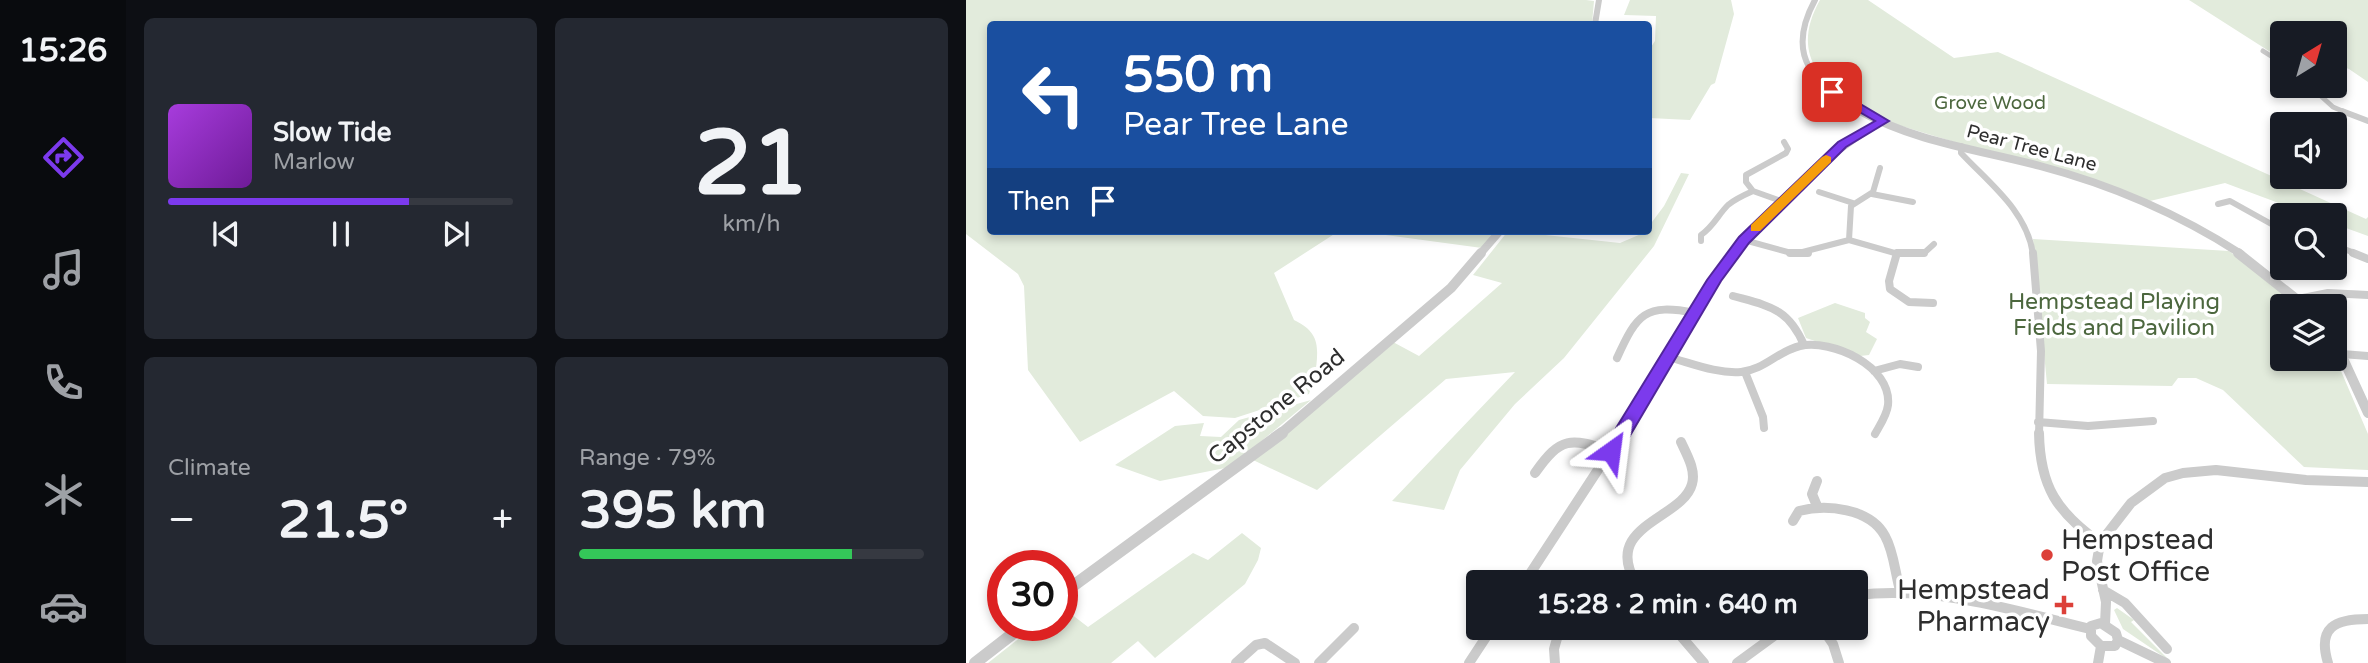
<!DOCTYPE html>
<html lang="en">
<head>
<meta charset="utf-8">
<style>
  :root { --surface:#171b24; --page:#242831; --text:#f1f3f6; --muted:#9ea1a6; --line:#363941; --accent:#7c3aed }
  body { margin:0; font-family:"Varela Round",sans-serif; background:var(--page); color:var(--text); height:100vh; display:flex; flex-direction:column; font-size:26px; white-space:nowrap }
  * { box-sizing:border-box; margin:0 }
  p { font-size:23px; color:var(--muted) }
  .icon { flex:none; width:38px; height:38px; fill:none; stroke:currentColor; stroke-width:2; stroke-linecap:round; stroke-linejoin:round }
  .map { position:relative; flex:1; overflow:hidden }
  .sheet { display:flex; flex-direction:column; gap:18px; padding:18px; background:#0d0f14; width:840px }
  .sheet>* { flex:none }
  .top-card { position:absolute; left:21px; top:21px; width:665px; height:214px; border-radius:7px; box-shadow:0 4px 10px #0003; background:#1a4fa0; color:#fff; overflow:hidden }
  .needle { width:46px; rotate:37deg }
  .fabs { position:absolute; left:1304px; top:21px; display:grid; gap:14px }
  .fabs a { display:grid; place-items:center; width:77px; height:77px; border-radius:7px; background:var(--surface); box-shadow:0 4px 10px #0003; font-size:35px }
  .speed { position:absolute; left:21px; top:550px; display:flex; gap:14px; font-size:35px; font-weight:700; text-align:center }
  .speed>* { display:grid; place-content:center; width:91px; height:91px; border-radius:50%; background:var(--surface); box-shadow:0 4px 10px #0003; line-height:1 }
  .speed .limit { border:10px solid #d22; background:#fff; color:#111 }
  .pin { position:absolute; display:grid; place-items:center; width:60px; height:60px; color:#fff; margin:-30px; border-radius:14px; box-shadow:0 4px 10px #0006 }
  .me { position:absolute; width:77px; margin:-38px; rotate:31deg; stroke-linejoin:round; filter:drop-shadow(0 0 5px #0008) }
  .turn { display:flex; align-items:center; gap:24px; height:147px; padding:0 21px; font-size:32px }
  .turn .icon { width:91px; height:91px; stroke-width:2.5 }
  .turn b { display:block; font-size:49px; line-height:60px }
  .then { display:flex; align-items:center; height:66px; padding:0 21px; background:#0003; gap:14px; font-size:26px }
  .big { font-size:52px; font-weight:700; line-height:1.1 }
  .sheet .card { flex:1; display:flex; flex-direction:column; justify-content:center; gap:10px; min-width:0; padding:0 24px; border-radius:10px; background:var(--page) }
  .sheet .dial { align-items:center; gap:0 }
  .dial b { font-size:91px; line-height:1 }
  .song { display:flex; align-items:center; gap:21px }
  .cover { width:84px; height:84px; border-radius:10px; background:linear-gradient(135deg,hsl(280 70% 55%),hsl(280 70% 35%)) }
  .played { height:7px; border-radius:4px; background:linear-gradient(90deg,var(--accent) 70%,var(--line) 70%) }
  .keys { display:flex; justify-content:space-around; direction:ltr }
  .heat { display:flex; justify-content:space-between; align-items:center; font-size:38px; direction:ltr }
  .charge { height:10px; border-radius:5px; background:linear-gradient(90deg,#34c759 79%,var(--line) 0) }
  .sheet .tiles { flex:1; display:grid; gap:18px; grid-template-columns:repeat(2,1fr) }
  .trip { position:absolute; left:500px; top:570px; width:402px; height:70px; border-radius:7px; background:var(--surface); box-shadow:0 4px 10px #0003; font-weight:700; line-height:70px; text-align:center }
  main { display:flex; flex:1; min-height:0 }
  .menu { display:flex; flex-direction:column; width:126px; justify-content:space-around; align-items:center; background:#090b0e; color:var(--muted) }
  .menu .icon { width:49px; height:49px }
  .menu .active { color:var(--accent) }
  .menu b { font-size:32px; color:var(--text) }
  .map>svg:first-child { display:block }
</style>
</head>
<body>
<main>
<nav class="menu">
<b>15:26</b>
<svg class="icon active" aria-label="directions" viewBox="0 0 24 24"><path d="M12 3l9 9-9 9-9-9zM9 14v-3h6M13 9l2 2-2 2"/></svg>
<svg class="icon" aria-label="music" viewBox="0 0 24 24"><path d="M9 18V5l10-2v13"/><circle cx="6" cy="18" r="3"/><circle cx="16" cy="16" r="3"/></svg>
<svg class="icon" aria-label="phone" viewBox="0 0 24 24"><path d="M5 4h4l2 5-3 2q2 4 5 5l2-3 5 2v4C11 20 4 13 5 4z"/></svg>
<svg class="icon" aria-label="climate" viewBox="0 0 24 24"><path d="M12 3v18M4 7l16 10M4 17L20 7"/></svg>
<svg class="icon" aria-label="car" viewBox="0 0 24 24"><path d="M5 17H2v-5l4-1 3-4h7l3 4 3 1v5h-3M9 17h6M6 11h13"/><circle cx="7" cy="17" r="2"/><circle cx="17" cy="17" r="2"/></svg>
</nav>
<section class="sheet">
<div class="tiles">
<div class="card">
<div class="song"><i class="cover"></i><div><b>Slow Tide</b><p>Marlow</p></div></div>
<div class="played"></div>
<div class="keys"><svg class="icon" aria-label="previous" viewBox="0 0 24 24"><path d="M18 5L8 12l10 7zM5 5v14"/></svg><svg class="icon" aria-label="pause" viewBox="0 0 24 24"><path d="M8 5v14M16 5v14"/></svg><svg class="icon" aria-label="next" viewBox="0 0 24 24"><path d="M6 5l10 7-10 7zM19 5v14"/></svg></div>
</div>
<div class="card dial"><b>21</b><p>km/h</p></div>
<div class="card"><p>Climate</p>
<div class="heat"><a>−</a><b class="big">21.5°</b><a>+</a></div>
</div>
<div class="card"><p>Range · 79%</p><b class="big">395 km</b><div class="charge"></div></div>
</div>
</section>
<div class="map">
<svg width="1402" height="663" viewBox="0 0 1402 663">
  <rect width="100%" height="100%" fill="#fff"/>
  <path fill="#e2ebdc" d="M0,0H620L628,1L626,24H24V231H373L308,273L328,320C358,334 351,352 349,380L351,381L346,384L343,394L269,418L237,416L208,391L114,442L62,370L58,286L52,274L0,234Z
    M664,0H765L768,14L749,83L745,85L724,120L683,118V50L689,41L690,16L658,15Z
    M854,0H902L988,58L1032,52L1400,219L1402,217V236L1369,224L1368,215H1345L1259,183L1184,201L932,125C878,101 815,69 854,0Z
    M1223,0H1402V82L1383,69L1369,64L1368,33H1316V52L1306,53Z
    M715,173L723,174L688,246L598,358L549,404L494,470L478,510L426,501L549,372L480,379L351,490L287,460L427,342L453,356L536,283L507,275L542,231L654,243L682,231L683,226L698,206Z
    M390,231H529L516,248Z
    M1067,239L1263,251L1334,306H1316V359H1368L1369,357L1402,434V470L1338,467L1257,390L1230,378H1212L1206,386L1081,384Z
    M869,303L899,313V318L904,322L900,332L911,339L903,355L894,356L840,338L832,318Z
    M345,400L264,467L194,481L149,465L209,426L238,423L234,436L255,437L273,420Z
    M276,533L295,548L292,560L279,584L189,658L172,641L145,663H22L70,625H96V607L122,627L227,553L242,560Z
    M1151,608L1168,620L1165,622L1204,661L1157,629L1148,610Z"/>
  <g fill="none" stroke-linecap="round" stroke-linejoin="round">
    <path stroke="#cbcbcb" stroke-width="5" d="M1297,51L1316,63
      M1344,86L1367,107L1381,113"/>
    <path stroke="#cbcbcb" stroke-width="6" d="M1376,111L1402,121
      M995,146V153C1023,183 1061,211 1067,254
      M787,191L780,182V175L820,153L822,149L818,142
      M853,192L887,203
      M906,194L947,202
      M1252,204L1264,201L1316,230
      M778,240L829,254L883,240L932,254
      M883,240L885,206L907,192L914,168
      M735,241V235C747,227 752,215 762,205C769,199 778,195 787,191L815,201
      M1368,245L1391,254
      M932,253L957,254L968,244
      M767,254C810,201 858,157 917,121"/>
    <path stroke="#cbcbcb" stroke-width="8" d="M824,253H842
      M931,253L923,281L924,289L943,302L967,303
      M932,253H958
      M1067,253L1075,351L1073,435
      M1387,253L1402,259
      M767,296C803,306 822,308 838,345
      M1332,299L1362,293L1402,295
      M1376,354L1402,356
      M702,357C725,363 751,374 775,372C798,370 812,351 834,346C866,339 926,366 922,405C921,415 914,425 909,434
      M651,358C671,314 679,303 729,313
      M908,371L934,364L952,367
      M779,372L797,417L798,428
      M1072,422L1122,426L1187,421
      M655,435L748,280L768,253"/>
    <path stroke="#cbcbcb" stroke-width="10" d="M1073,433C1074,487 1091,512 1134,543
      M569,473C595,436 604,438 645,451
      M851,481L846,494L851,506
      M827,521L833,511C860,504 904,508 919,536C928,552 929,573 934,590
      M558,583L656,433
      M652,583L665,576
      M670,583C635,525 717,519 726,484C730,470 721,455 715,442
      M1137,590L1159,603L1201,649
      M891,595C972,586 1046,610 1124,629
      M1135,623L1150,633L1152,640L1149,646H1135L1125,636V626Z
      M1139,624L1140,602L1131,561L1134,543L1165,503L1199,478L1217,473L1250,470L1340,480L1402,482
      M708,628L738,663
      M856,628L867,644L873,663
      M1152,640L1200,663
      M270,663L290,645L299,643L329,663
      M353,663L388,628
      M503,663L526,628
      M589,663L588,649L594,628
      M771,663L819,628
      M1132,663L1135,646
      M1362,663C1351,627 1369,619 1402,619"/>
    <path stroke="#cbcbcb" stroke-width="6" d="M849,0C818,57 848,84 898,113
      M629,24L633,0"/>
    <path stroke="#cbcbcb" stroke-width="8" d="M894,111C949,142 1014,150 1074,166C1146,185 1213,214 1275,254
      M514,254L534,231"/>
    <path stroke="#cbcbcb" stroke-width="10" d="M1272,253L1339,306
      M1368,339L1402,413
      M313,435L485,288L515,253"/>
    <path stroke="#cbcbcb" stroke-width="12" d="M96,594L316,433
      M9,663L58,625"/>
  </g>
  <path fill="#7c3aed" stroke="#51269a" stroke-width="2" d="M862,89H869L923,121L880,147L783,243L755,281L652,456H639L636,451L639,446L741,280L773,237L872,142L909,121L862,94Z"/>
  <path fill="#f59e0b" d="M860,155L865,157V162L794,231H785V225L856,157Z"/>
  <g fill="#dc4039" stroke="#fff" stroke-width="2.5">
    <circle cx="1081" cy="555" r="7"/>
    <path d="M1094.5 594.5h7v7h7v7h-7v7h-7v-7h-7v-7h7z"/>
  </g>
  <g text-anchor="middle" stroke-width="7" stroke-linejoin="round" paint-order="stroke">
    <g font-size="19" fill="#4c673e" stroke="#fff">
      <text x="1024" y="109">Grove Wood</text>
    </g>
    <g font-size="19" fill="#2e2e2e" stroke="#fff">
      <text transform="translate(1066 147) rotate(15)" y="7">Pear Tree Lane</text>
    </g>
    <g font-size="23" fill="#4c673e" stroke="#fff">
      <text x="1148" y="309">Hempstead Playing<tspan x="1148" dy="26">Fields and Pavilion</tspan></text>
    </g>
    <g font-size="23" fill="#2e2e2e" stroke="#fff">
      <text transform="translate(310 406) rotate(-39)" y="8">Capstone Road</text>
    </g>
    <g font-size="28" fill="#2e2e2e" stroke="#fff" text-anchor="start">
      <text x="1095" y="549">Hempstead<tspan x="1095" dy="32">Post Office</tspan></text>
      <text x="1084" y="599" text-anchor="end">Hempstead<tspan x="1084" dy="32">Pharmacy</tspan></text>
    </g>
  </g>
</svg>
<div class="fabs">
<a><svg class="needle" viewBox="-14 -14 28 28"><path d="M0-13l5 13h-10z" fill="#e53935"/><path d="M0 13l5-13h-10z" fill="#9ea1a6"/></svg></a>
<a><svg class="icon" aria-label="sound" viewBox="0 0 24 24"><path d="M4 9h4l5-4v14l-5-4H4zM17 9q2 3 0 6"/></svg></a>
<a><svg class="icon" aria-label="search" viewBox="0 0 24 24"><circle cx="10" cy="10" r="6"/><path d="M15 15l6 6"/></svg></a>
<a><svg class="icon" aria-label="layers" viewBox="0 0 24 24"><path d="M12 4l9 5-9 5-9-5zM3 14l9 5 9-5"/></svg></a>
</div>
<div class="speed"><div class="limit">30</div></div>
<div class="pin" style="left:866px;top:92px;background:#d93025"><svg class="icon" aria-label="arrive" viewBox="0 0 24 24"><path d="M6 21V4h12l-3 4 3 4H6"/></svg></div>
<svg class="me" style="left:645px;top:451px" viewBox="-20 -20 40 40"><path d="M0-17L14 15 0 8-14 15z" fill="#7c3aed" stroke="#fff" stroke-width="4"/></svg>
<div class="trip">15:28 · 2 min · 640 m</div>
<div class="top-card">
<div class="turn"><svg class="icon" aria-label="left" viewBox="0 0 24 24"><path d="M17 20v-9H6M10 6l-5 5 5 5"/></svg><div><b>550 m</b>Pear Tree Lane</div></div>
<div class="then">Then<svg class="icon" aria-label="arrive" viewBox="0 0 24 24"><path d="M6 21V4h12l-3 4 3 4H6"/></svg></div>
</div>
</div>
</main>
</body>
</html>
